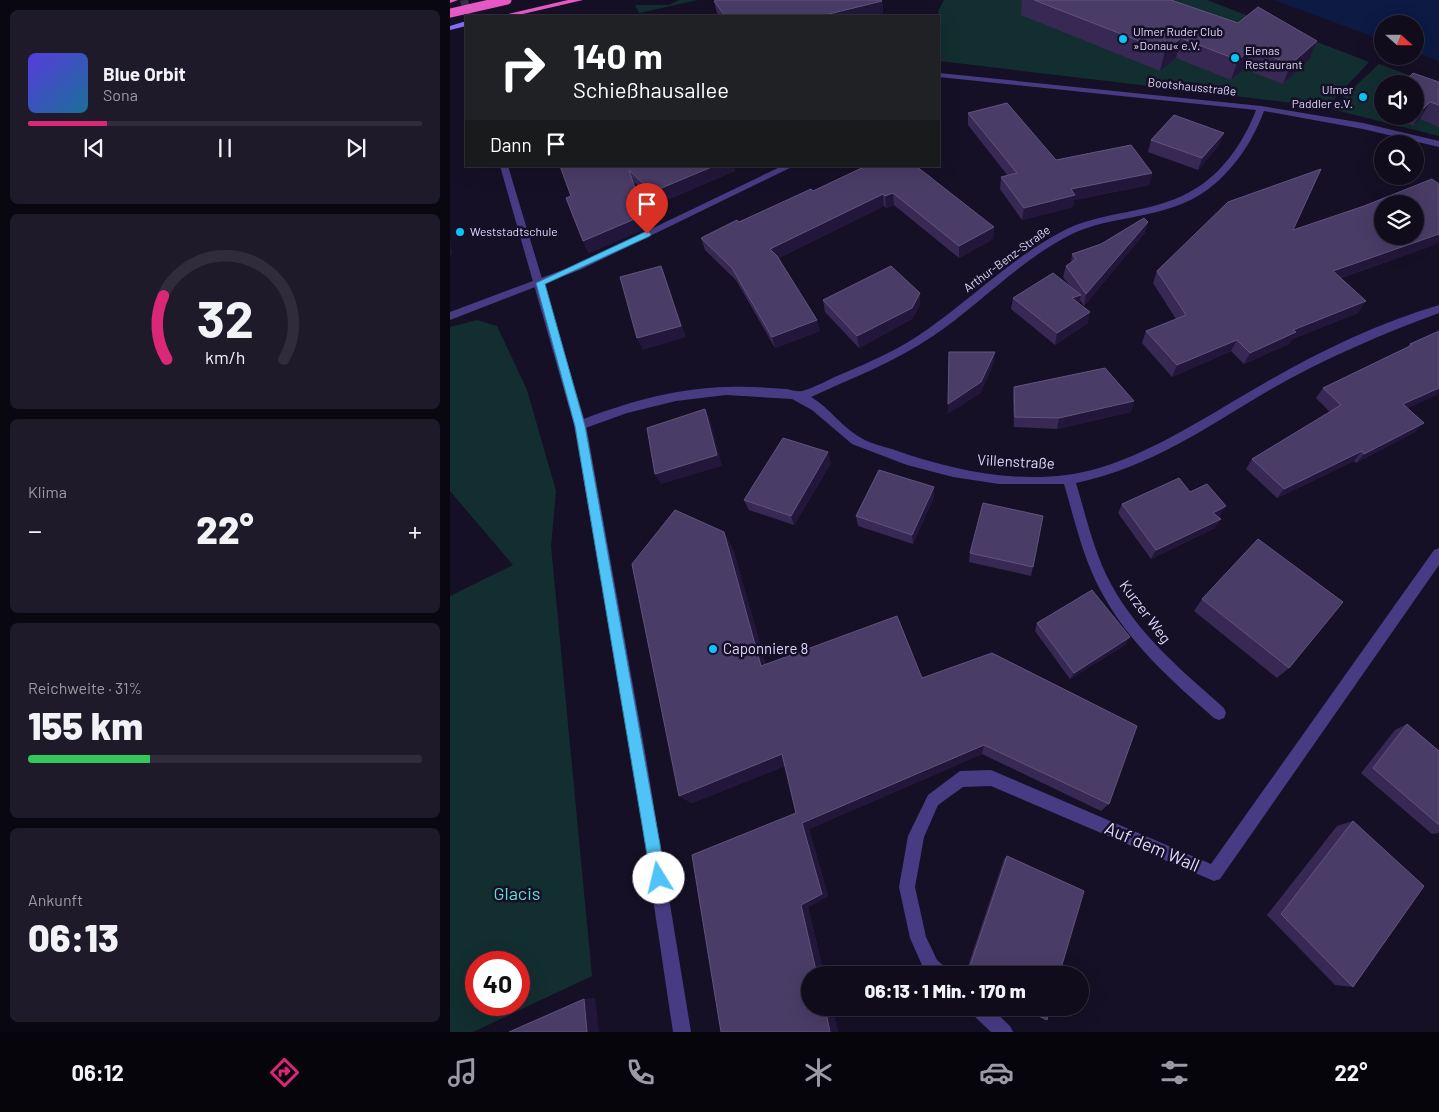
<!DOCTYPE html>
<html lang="de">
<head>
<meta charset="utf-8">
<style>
  :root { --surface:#100c1c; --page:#1e1a29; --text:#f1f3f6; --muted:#9c9ba3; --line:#302c3b; --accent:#db2777 }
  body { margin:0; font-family:Barlow,sans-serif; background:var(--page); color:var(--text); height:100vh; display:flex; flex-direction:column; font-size:19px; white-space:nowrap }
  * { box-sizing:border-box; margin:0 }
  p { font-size:16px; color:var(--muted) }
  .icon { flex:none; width:28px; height:28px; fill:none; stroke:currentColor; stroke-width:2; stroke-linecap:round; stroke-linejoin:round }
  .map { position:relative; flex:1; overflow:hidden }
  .details { display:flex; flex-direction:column; gap:10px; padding:10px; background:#09070f; width:450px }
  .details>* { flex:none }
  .banner { position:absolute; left:15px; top:15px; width:475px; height:152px; border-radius:0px; box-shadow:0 5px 20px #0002,0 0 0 1px var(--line); background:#202124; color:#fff; overflow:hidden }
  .needle { width:32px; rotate:111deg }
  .buttons { position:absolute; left:924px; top:15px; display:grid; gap:10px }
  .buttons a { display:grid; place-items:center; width:50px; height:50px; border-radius:50%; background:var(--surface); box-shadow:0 5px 20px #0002,0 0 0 1px var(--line); font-size:25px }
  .speed { position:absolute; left:15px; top:951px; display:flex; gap:10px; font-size:25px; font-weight:700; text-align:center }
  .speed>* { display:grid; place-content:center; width:65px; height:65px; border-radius:50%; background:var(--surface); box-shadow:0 5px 20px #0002,0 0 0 1px var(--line); line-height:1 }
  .speed .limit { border:8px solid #d22; background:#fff; color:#111 }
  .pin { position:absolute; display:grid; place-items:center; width:42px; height:42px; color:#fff; margin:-51px -21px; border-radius:50% 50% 50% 0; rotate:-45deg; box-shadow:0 0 5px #0007 }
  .pin .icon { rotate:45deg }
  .me { position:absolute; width:55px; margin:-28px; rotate:351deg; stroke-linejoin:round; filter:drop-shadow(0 0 4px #0008) }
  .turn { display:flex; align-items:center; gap:18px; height:105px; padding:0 25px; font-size:22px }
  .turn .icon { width:65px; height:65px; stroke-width:2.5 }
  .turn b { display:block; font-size:35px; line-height:42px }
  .then { display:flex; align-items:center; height:48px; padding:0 25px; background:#0003; gap:10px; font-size:19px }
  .big { font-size:38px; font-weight:800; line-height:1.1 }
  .details .widget { flex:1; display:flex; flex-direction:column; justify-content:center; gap:8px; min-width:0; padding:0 18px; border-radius:8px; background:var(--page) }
  .details .dial { align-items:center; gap:0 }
  .dial svg { height:130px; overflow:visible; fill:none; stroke:var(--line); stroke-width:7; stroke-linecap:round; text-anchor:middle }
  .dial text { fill:var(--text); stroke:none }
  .song { display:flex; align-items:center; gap:15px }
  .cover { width:60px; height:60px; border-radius:8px; background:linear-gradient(135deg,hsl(250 70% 55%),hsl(200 70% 35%)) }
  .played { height:5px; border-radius:2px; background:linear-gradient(90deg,var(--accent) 20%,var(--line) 20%) }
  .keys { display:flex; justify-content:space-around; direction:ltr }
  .heat { display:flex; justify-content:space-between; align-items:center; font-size:28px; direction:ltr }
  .charge { height:8px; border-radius:4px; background:linear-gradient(90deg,#34c759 31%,var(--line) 0) }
  .trip { position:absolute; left:351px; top:966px; width:288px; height:50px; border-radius:25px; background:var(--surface); box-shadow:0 5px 20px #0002,0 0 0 1px var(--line); font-weight:800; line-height:50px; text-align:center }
  .menu { display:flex; height:80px; justify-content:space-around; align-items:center; background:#06050b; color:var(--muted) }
  .menu .icon { width:35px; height:35px }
  .menu .on { color:var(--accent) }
  .menu b { font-size:22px; color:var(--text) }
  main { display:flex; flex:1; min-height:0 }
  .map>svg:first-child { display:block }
</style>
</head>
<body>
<main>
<section class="details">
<div class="widget">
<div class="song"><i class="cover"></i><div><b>Blue Orbit</b><p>Sona</p></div></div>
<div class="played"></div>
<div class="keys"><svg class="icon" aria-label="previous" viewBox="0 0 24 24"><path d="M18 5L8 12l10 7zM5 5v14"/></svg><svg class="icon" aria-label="pause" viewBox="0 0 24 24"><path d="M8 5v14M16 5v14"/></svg><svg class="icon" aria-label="next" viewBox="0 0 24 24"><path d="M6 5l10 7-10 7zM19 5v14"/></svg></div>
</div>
<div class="widget dial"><svg viewBox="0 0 100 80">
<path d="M14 69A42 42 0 1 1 86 69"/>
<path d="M14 69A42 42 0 0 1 12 30" stroke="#db2777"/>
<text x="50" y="56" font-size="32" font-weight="700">32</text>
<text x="50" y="72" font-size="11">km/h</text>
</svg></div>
<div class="widget"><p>Klima</p>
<div class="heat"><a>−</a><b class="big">22°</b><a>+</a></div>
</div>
<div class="widget"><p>Reichweite · 31%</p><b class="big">155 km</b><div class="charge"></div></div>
<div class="widget"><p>Ankunft</p><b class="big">06:13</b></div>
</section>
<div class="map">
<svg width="989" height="1032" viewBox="0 0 989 1032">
  <rect width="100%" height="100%" fill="#161026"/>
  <path fill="#132e30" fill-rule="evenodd" d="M229,0H248L189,13L185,5H219Z
    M494,0H757L919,62L877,107L489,61L488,11Z
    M929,64L989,86V136L881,109ZM932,84H965V116H932Z
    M27,320L47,326L77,390L106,491L101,546L142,976L23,1032H0V596L63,565L0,491V327ZM69,962V1005H26V962Z"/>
  <path fill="#0c1a44" d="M824,0H989V61L965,52V24H932V40Z"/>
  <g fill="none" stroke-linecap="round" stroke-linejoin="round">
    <path stroke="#342e46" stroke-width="8" stroke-dasharray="8 4" stroke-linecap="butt" d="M14,0L18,16"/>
    <path fill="#473c84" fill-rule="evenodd" d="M489,73L811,106L913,123L989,141V147L913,129L814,111C803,141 783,171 757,190C716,220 662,214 620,235C569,261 530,304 483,336C445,362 402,378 361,397C380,408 393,429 413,439C422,444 432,446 442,449C506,472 582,488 649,468C708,450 760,414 813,384C868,352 928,323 989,305V313C932,334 876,358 823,388C760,425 700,468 626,483C636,516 644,553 661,584C688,634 732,671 774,708L776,713L774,718L769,720L764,718C722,681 679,643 652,593C633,559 625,521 614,484H549L503,477L457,465L402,444L362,410L342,399L276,395L226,401L177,413L130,430L124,425L126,422C174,403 225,388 278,387C298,386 317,388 337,389C341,390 347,392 352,391C365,388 379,379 392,374C422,361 452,348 478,329C523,297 562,258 611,232C653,209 707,215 748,187C775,170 795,139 806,110L489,77Z
      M332,166H344L132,269L0,320V312L126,265Z
      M989,548V565L770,879L764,881L541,786L513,787L488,805L474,837L465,887L476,937L487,960L497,969L500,975H478L475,972L460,938L449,887L458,836L478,795L510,771L541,770L761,864L984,550Z
      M519,1008H541L560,1026L563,1032H541L522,1014Z"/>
    <path fill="#473c84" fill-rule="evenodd" d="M50,166H58L136,425L195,752L241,1032H223L181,752L124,425Z"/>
    <path fill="#8470fb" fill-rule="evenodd" d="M13,22H16V26L0,30V26Z"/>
    <path fill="#e75ac6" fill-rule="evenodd" d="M0,0H8L0,3Z
      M118,0H133L64,16H50Z"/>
    <path stroke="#e75ac6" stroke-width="9" d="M0,13L57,0"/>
  </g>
  <path fill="#372954" d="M572,0H721L859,60L833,84L794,69L781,80L726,58L710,71L571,15Z
    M264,1H432L433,13L419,16H269L267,13Z
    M989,82V127L970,119L963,126L939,116H965V84Z
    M518,113L606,160L702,173L699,185L624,200L623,207L572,220L550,189L551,177L558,176L518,125Z
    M701,140L769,145L748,170L698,152Z
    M110,166L285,171L207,204L184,182L199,227L139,253L133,241L121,196Z
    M416,166L544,227L543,239L509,258L444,205L436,208L434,206L329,258L370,331L325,348L286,280L255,250L251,238L363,191Z
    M989,184V240L984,245L891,278L908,313L842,339L839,344L794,364L781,351L722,377L692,343L696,331L726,319L703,283L707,271L843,230Z
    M698,222L694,234L634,306L630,300L629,303L638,323L605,345L561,309L563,298L620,286L613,277L616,266L621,263L622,254L651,244Z
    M470,293V305L462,319L409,348L375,312L373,300Z
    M989,331L958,408L965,432L906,463L904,461L827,498L796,469L802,459L880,412L866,398L873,388L958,347L960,344Z
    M564,387L681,412L607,429L564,427L563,398Z
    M381,463L344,525L299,510L294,500Z
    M484,487V497L463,544L408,526L406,516Z
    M740,492L770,515L767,517L765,528L701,559L668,513L672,504Z
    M593,516L581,576L519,562L520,553Z
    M283,549L316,665L472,678L659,804L651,811L532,754L359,829L378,896L358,907L374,975H360L382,1008L388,1032H271L346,813L335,766L242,803L229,796Z
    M752,599L839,668L827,678L744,611Z
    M587,623L675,645L620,679L585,631Z
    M957,724L989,751V833L982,834L911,773L945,730Z
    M903,821V987L885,985L817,915L887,826Z
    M557,856L609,975H515L554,859Z"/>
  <path fill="#22173a" d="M432,1L433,13L419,16H371Z
    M731,38L726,58L710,71L715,51Z
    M867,41L859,60L833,84L841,64Z
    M801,49L794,69L781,80L788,60Z
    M980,102L970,119L963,126L973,109Z
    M774,133L769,145L748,170L752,158Z
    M264,166H284L285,171L207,204L202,192Z
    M179,170L184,182L199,227L139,253L133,241Z
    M702,173L699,185L624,200L623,207L572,220L574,208L621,189Z
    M443,193L444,205L436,208L435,196Z
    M433,194L434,206L323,261L320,249Z
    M698,222L694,234L634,306L636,294Z
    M544,227L543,239L509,258V246Z
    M989,232V240L984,245L876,283L883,271Z
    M0,243L2,254L0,255Z
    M211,266L216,278L236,337L193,350L187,338Z
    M470,293V305L462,319L409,348L407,336Z
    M631,295L629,306L622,298Z
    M916,301L908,313L842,339L839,344L794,364L800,353L843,330Z
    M640,312L638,323L605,345L607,333Z
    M367,320L370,331L325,348L322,337Z
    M787,340L781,351L722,377L727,365Z
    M545,352L544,363L531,393L498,414V404Z
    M989,388V394L945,414L953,404Z
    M684,401L681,412L607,429L609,418Z
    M255,409L260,420L272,466L211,484L205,474Z
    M974,423L965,432L906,463L914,454Z
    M912,451L904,461L827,498L834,489Z
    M378,452L381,463L344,525L341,516Z
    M484,487V497L463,544L462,535Z
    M776,506L770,515L757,522L763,513Z
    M771,519L765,528L701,559L706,550Z
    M274,532L283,549L320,679L311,666Z
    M680,637L675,645L620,679L624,673Z
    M534,745L532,754L359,829L378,896L358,907L374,975H367L351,905L352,823Z
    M332,754L340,764L242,803L229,796Z
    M145,998L149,1032H137L134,999Z
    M375,1008H382L388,1032H380Z"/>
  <path fill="#493c66" stroke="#60547e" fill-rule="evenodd" d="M267,0H431L432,1L371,16H275L264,1Z
    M584,0H721L788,23L808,7L867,41L841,64L801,49L788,60L731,38L715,51Z
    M963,73L989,82V105L980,102L973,109L965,105V84H952Z
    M557,103L606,160L681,145L702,173L621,189L625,195L574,208L551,177L567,173L518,113Z
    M724,115L774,133L752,158L701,140Z
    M110,166H264L202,192L179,170L194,215L133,241L116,198L121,196Z
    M416,166H466L544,227L509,246L443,193L435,196L433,194L320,249L327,256L367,320L322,337L282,268L251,238L287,220L289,222L361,189L363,191Z
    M871,169L843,230L914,206L982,179L989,184V234L883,271L916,301L843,330L846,332L800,353L787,340L727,365L696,331L736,315L707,271L778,202ZM932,204H965V236H932Z
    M694,218L698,222L636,294L616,266L626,259L622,254L651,244Z
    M211,266L231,326L187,338L170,277Z
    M441,266L470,293L462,308L407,336L373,300Z
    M603,273L631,295L622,298L640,312L607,333L563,298Z
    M989,331V388L953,404L974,423L914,454L912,451L834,489L802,459L891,405L873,388L962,345L960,344Z
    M499,352H545L531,382L498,404Z
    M655,368L684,401L609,418L565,417L564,387Z
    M255,409L267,455L205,474L197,428Z
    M333,438L378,452L341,516L294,500Z
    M429,470L484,487L462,535L406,516Z
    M729,478L740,492L757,484L776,506L763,513L771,519L706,550L672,504Z
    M533,503L593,516L583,567L520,553Z
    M225,510L274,532L311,666L447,616L472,678L542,653L687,726L659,804L534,745L352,823L372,894L351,905L367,975H360V1008H375L380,1032H271L242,855L346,813L332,754L229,796L182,564Z
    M808,539L893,602L839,668L752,599Z
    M642,590L680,637L624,673L587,623Z
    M957,724L989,751V825L923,768Z
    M903,821L974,886L903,987L831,914Z
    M557,856L634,891L609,975H517Z
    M134,999L137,1032H59Z
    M572,1008H600L597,1020Z"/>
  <path fill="#4fc3f7" stroke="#337fa1" d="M197,231L201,234L200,236L95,284L135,426L216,878L214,884L209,886L204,884L201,878L125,426L86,283Z"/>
  <g fill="#08c4f9" stroke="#161026" stroke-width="2">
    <circle cx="673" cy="39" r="5"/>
    <circle cx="785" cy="58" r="5"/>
    <circle cx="913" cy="97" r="5"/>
    <circle cx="10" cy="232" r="5"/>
    <circle cx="263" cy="649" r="5"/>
  </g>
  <g text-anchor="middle" stroke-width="5" stroke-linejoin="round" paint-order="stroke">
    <g font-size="12" fill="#dfd6fe" stroke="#161026" text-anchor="start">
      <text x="683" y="36">Ulmer Ruder Club<tspan x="683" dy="14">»Donau« e.V.</tspan></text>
      <text x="795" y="55">Elenas<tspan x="795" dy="14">Restaurant</tspan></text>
      <text x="903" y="94" text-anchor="end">Ulmer<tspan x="903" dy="14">Paddler e.V.</tspan></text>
      <text x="20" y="236">Weststadtschule</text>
    </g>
    <g font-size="12" fill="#dfd6fe" stroke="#161026">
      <text transform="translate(742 87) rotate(6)" y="4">Bootshausstraße</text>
      <text transform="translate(557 259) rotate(-36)" y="4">Arthur-Benz-Straße</text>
    </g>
    <g font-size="15" fill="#dfd6fe" stroke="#161026">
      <text transform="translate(566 462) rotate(3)" y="5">Villenstraße</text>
      <text transform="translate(695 612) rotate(53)" y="5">Kurzer Weg</text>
    </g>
    <g font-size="15" fill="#dfd6fe" stroke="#161026" text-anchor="start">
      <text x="273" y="654">Caponniere 8</text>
    </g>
    <g font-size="18" fill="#dfd6fe" stroke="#161026">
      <text transform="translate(702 847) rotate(23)" y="6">Auf dem Wall</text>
    </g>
    <g font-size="18" fill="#63ddcd" stroke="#161026">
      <text x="67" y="900">Glacis</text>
    </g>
  </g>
</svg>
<div class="buttons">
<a><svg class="needle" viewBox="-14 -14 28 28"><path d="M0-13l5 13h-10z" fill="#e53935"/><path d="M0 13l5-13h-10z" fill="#9c9ba3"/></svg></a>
<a><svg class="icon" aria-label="sound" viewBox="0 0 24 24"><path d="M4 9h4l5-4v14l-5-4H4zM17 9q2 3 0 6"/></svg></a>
<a><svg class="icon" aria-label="search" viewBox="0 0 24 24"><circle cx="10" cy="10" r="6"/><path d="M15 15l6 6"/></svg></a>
<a><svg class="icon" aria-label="layers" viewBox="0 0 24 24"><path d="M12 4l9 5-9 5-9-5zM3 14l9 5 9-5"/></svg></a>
</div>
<div class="speed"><div class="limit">40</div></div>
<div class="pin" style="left:197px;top:234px;background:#d93025"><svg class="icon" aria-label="arrive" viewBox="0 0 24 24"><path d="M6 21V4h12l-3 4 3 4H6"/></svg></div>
<svg class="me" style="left:209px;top:878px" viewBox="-20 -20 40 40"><circle r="19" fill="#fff"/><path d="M0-13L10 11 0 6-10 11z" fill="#4fc3f7"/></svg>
<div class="trip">06:13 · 1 Min. · 170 m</div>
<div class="banner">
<div class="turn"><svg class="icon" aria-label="right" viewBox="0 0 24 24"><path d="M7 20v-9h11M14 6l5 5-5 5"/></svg><div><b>140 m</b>Schießhausallee</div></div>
<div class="then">Dann<svg class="icon" aria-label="arrive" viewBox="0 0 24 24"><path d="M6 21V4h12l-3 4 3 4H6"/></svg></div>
</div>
</div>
</main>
<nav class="menu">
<b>06:12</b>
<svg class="icon on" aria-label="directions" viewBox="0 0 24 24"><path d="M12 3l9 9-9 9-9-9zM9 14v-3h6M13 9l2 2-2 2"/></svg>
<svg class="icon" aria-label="music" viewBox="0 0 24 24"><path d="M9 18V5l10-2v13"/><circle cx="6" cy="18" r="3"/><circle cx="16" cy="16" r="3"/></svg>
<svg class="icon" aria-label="phone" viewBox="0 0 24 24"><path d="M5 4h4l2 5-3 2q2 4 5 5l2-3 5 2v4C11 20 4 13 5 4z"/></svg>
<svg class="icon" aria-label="climate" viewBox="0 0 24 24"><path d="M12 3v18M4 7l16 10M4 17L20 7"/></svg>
<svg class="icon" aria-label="car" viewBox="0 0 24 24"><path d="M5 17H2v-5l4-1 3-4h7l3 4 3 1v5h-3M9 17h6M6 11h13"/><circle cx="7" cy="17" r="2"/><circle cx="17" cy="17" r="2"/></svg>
<svg class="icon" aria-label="filters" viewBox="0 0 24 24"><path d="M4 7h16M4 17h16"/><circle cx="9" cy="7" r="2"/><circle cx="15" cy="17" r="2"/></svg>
<b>22°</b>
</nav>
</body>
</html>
